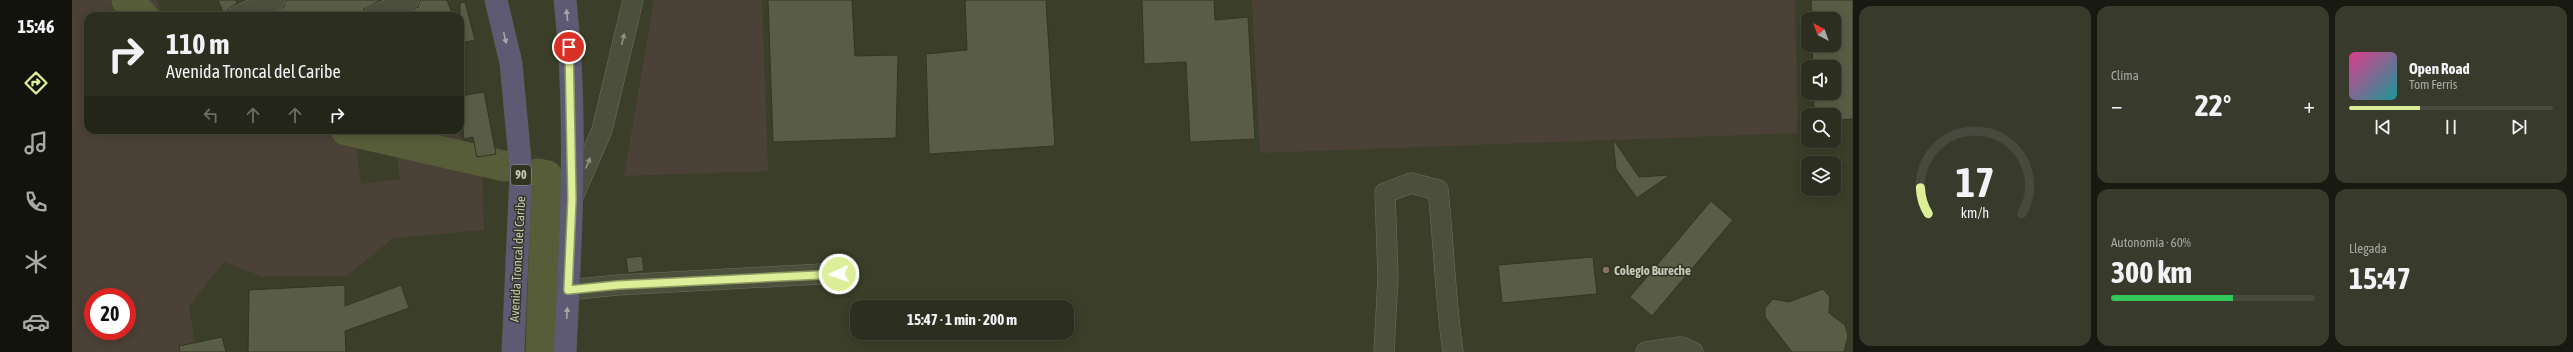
<!DOCTYPE html>
<html lang="es">
<head>
<meta charset="utf-8">
<style>
  :root { --surface:#2c2f1f; --page:#383b2c; --text:#f1f3f6; --muted:#a6a9a4; --line:#484a3d; --accent:#de9 }
  body { margin:0; font-family:"Asap Condensed",sans-serif; background:var(--page); color:var(--text); height:100vh; display:flex; flex-direction:column; font-size:15px; white-space:nowrap }
  * { box-sizing:border-box; margin:0 }
  p { font-size:13px; color:var(--muted) }
  .icon { flex:none; width:22px; height:22px; fill:none; stroke:currentColor; stroke-width:2; stroke-linecap:round; stroke-linejoin:round }
  .map { position:relative; flex:1; overflow:hidden }
  .sheet { display:flex; flex-direction:column; gap:6px; padding:6px; background:#181a11; width:720px }
  .sheet>* { flex:none }
  .top-card { position:absolute; left:12px; top:12px; width:380px; height:122px; border-radius:12px; box-shadow:0 2px 10px #0003,0 0 0 1px var(--line); background:#2c2f1f; color:var(--text); overflow:hidden }
  .needle { width:26px; rotate:319deg }
  .fabs { position:absolute; left:1729px; top:12px; display:grid; gap:8px }
  .fabs a { display:grid; place-items:center; width:40px; height:40px; border-radius:8px; background:var(--surface); box-shadow:0 2px 10px #0003,0 0 0 1px var(--line); font-size:20px }
  .speed { position:absolute; left:12px; top:288px; display:flex; gap:8px; font-size:20px; font-weight:700; text-align:center }
  .speed>* { display:grid; place-content:center; width:52px; height:52px; border-radius:50%; background:var(--surface); box-shadow:0 2px 10px #0003,0 0 0 1px var(--line); line-height:1 }
  .speed .limit { border:6px solid #d22; background:#fff; color:#111 }
  .pin { position:absolute; display:grid; place-items:center; width:34px; height:34px; color:#fff; margin:-17px; border:2px solid #fff; border-radius:50%; box-shadow:0 1px 4px #0007 }
  .me { position:absolute; width:44px; margin:-22px; rotate:267deg; stroke-linejoin:round; filter:drop-shadow(0 0 3px #0008) }
  .turn { display:flex; align-items:center; gap:14px; height:84px; padding:0 16px; font-size:18px }
  .turn .icon { width:52px; height:52px; stroke-width:2.5 }
  .turn b { display:block; font-size:28px; line-height:34px }
  .lanes { display:flex; align-items:center; height:38px; padding:0 16px; background:#0003; justify-content:center; gap:20px; direction:ltr }
  .lanes .off { opacity:.35 }
  .big { font-size:30px; font-weight:700; line-height:1.1 }
  .sheet .card { flex:1; display:flex; flex-direction:column; justify-content:center; gap:6px; min-width:0; padding:0 14px; border-radius:12px; background:var(--page) }
  .sheet .dial { align-items:center; gap:0 }
  .dial svg { height:104px; overflow:visible; fill:none; stroke:var(--line); stroke-width:7; stroke-linecap:round; text-anchor:middle }
  .dial text { fill:var(--text); stroke:none }
  .song { display:flex; align-items:center; gap:12px }
  .cover { width:48px; height:48px; border-radius:6px; background:linear-gradient(135deg,hsl(330 70% 55%),hsl(180 70% 35%)) }
  .played { height:4px; border-radius:2px; background:linear-gradient(90deg,var(--accent) 35%,var(--line) 35%) }
  .keys { display:flex; justify-content:space-around; direction:ltr }
  .heat { display:flex; justify-content:space-between; align-items:center; font-size:22px; direction:ltr }
  .charge { height:6px; border-radius:3px; background:linear-gradient(90deg,#34c759 60%,var(--line) 0) }
  .sheet .tiles { flex:1; display:grid; gap:6px; grid-template-columns:repeat(3,1fr) }
  .card:first-child { grid-row:span 2 }
  .trip { position:absolute; left:778px; top:300px; width:224px; height:40px; border-radius:12px; background:var(--surface); box-shadow:0 2px 10px #0003,0 0 0 1px var(--line); font-weight:700; line-height:40px; text-align:center }
  main { display:flex; flex:1; min-height:0 }
  .tab-bar { display:flex; flex-direction:column; width:72px; justify-content:space-around; align-items:center; background:#12130c; color:var(--muted) }
  .tab-bar .icon { width:28px; height:28px }
  .tab-bar .current { color:var(--accent) }
  .tab-bar b { font-size:18px; color:var(--text) }
  .map>svg:first-child { display:block }
</style>
</head>
<body>
<main>
<nav class="tab-bar">
<b>15:46</b>
<svg class="icon current" aria-label="directions" viewBox="0 0 24 24"><path d="M12 3l9 9-9 9-9-9zM9 14v-3h6M13 9l2 2-2 2"/></svg>
<svg class="icon" aria-label="music" viewBox="0 0 24 24"><path d="M9 18V5l10-2v13"/><circle cx="6" cy="18" r="3"/><circle cx="16" cy="16" r="3"/></svg>
<svg class="icon" aria-label="phone" viewBox="0 0 24 24"><path d="M5 4h4l2 5-3 2q2 4 5 5l2-3 5 2v4C11 20 4 13 5 4z"/></svg>
<svg class="icon" aria-label="climate" viewBox="0 0 24 24"><path d="M12 3v18M4 7l16 10M4 17L20 7"/></svg>
<svg class="icon" aria-label="car" viewBox="0 0 24 24"><path d="M5 17H2v-5l4-1 3-4h7l3 4 3 1v5h-3M9 17h6M6 11h13"/><circle cx="7" cy="17" r="2"/><circle cx="17" cy="17" r="2"/></svg>
</nav>
<div class="map">
<svg width="1781" height="352" viewBox="0 0 1781 352">
  <rect width="100%" height="100%" fill="#3b3f29"/>
  <path fill="#4c4136" fill-rule="evenodd" d="M0,0H85L90,16H16V130H386L390,142L410,170L412,230L321,238L275,276H189L152,262L117,306L124,352H0ZM323,139L328,179L289,184L284,145ZM21,297H55V331H21Z
    M582,0H690L696,171L552,176Z
    M1180,0H1723L1726,133L1188,153Z"/>
  <g fill="none" stroke-linecap="round" stroke-linejoin="round">
    <path stroke="#575d39" stroke-width="31" d="M55,0L71,16
      M274,130L432,166
      M466,174L475,176L469,352"/>
  </g>
  <path fill="#595d45" stroke="#333623" d="M146,0H164L165,3L156,9L153,16Z
    M214,0H309L292,9L290,16H195L212,7Z
    M348,0H375L381,16H329L346,7Z
    M696,0H780L783,56L826,55L824,138L701,142Z
    M893,0H974L983,146L857,154L854,54L895,50Z
    M1070,0H1142L1143,20L1176,17L1183,139L1118,142L1114,62L1072,64Z
    M1739,0H1781V119L1762,120V115H1742V93H1762V67H1741L1740,45H1762V19H1740Z
    M393,2L403,40L388,43V3Z
    M412,92L424,154L405,157L401,137L392,139L388,96Z
    M1541,139L1567,177L1598,175L1565,198L1544,169Z
    M1639,201L1661,220L1580,316L1558,297Z
    M570,256L572,271L556,273L554,258Z
    M1521,257L1525,294L1430,303L1426,265Z
    M273,285V306L329,285L337,308L273,331L274,352H176L177,290Z
    M1751,289L1758,297L1757,313L1773,325L1776,336L1772,352H1720L1693,317V308L1701,299L1717,302Z
    M150,337L154,352H108L107,346Z"/>
  <g fill="none" stroke-linecap="round" stroke-linejoin="round">
    <g stroke="#6c6f5d" stroke-width="21">
      <path id="minor" d="M165,16L203,0
        M301,16L337,0
        M500,199L530,130L561,0
        M496,290L546,285L767,273
        M1312,352L1316,277L1313,193L1339,183L1366,190C1372,244 1373,298 1381,352
        M1574,352L1609,347L1621,352"/>
    </g>
    <g stroke="#595c4a" stroke-width="23">
      <path id="highway" d="M424,0L439,63L449,171L441,352
        M493,352C499,235 506,117 493,0"/>
    </g>
    <use href="#minor" stroke="#4c4f3c" stroke-width="20"/>
    <use href="#highway" stroke="#5f5a74" stroke-width="22"/>
  </g>
  <defs><path id="oneway-solid" d="M-6-.8H1V-3.2L6.5 0L1 3.2V.8H-6Z"/></defs>
  <g fill="#a7a8a4">
    <use href="#oneway-solid" transform="translate(495 15) rotate(-96)"/>
    <use href="#oneway-solid" transform="translate(433 38) rotate(77)"/>
    <use href="#oneway-solid" transform="translate(495 313) rotate(-87)"/>
  </g>
  <g fill="#8f9281">
    <use href="#oneway-solid" transform="translate(551 39) rotate(-77)"/>
    <use href="#oneway-solid" transform="translate(516 163) rotate(-67)"/>
  </g>
  <g fill="none" stroke-linecap="round" stroke-linejoin="round">
    <g stroke="#909b63" stroke-width="10">
      <path id="route" d="M497,47L500,199L496,290L546,285L767,274"/>
    </g>
    <use href="#route" stroke="#de9" stroke-width="7"/>
  </g>
  <circle fill="#8d6e63" stroke="#313421" stroke-width="1.5" cx="1534" cy="270" r="4"/>
  <g text-anchor="middle" stroke-width="3" stroke-linejoin="round" paint-order="stroke">
    <rect fill="#313421" stroke="#999c8b" stroke-width="1" x="439" y="165" width="20" height="20" rx="3"/>
    <g font-size="12" font-weight="bold" fill="#c6c9b9">
      <text x="449" y="179">90</text>
    </g>
    <g font-size="13" fill="#c6c9b9" stroke="#313421">
      <text transform="translate(445 259) rotate(-87)" y="5">Avenida Troncal del Caribe</text>
    </g>
    <g font-size="13" font-weight="bold" fill="#c6c9b9" stroke="#313421" text-anchor="start">
      <text x="1542" y="275">Colegio Bureche</text>
    </g>
  </g>
</svg>
<div class="fabs">
<a><svg class="needle" viewBox="-14 -14 28 28"><path d="M0-13l5 13h-10z" fill="#e53935"/><path d="M0 13l5-13h-10z" fill="#a6a9a4"/></svg></a>
<a><svg class="icon" aria-label="sound" viewBox="0 0 24 24"><path d="M4 9h4l5-4v14l-5-4H4zM17 9q2 3 0 6"/></svg></a>
<a><svg class="icon" aria-label="search" viewBox="0 0 24 24"><circle cx="10" cy="10" r="6"/><path d="M15 15l6 6"/></svg></a>
<a><svg class="icon" aria-label="layers" viewBox="0 0 24 24"><path d="M12 4l9 5-9 5-9-5zM3 14l9 5 9-5"/></svg></a>
</div>
<div class="speed"><div class="limit">20</div></div>
<div class="pin" style="left:497px;top:47px;background:#d93025"><svg class="icon" aria-label="arrive" viewBox="0 0 24 24"><path d="M6 21V4h12l-3 4 3 4H6"/></svg></div>
<svg class="me" style="left:767px;top:274px" viewBox="-20 -20 40 40"><circle r="17" fill="#de9" stroke="#fff" stroke-width="3"/><path d="M0-11L8 9 0 5-8 9z" fill="#fff"/></svg>
<div class="trip">15:47 · 1 min · 200 m</div>
<div class="top-card">
<div class="turn"><svg class="icon" aria-label="right" viewBox="0 0 24 24"><path d="M7 20v-9h11M14 6l5 5-5 5"/></svg><div><b>110 m</b>Avenida Troncal del Caribe</div></div>
<div class="lanes"><svg class="icon off" aria-label="left" viewBox="0 0 24 24"><path d="M17 20v-9H6M10 6l-5 5 5 5"/></svg><svg class="icon off" aria-label="ahead" viewBox="0 0 24 24"><path d="M12 20V5M6 11l6-6 6 6"/></svg><svg class="icon off" aria-label="ahead" viewBox="0 0 24 24"><path d="M12 20V5M6 11l6-6 6 6"/></svg><svg class="icon" aria-label="right" viewBox="0 0 24 24"><path d="M7 20v-9h11M14 6l5 5-5 5"/></svg></div>
</div>
</div>
<section class="sheet">
<div class="tiles">
<div class="card dial"><svg viewBox="0 0 100 80">
<path d="M14 69A42 42 0 1 1 86 69"/>
<path d="M14 69A42 42 0 0 1 8 49" stroke="#de9"/>
<text x="50" y="56" font-size="32" font-weight="700">17</text>
<text x="50" y="72" font-size="11">km/h</text>
</svg></div>
<div class="card"><p>Clima</p>
<div class="heat"><a>−</a><b class="big">22°</b><a>+</a></div>
</div>
<div class="card">
<div class="song"><i class="cover"></i><div><b>Open Road</b><p>Tom Ferris</p></div></div>
<div class="played"></div>
<div class="keys"><svg class="icon" aria-label="previous" viewBox="0 0 24 24"><path d="M18 5L8 12l10 7zM5 5v14"/></svg><svg class="icon" aria-label="pause" viewBox="0 0 24 24"><path d="M8 5v14M16 5v14"/></svg><svg class="icon" aria-label="next" viewBox="0 0 24 24"><path d="M6 5l10 7-10 7zM19 5v14"/></svg></div>
</div>
<div class="card"><p>Autonomía · 60%</p><b class="big">300 km</b><div class="charge"></div></div>
<div class="card"><p>Llegada</p><b class="big">15:47</b></div>
</div>
</section>
</main>
</body>
</html>
